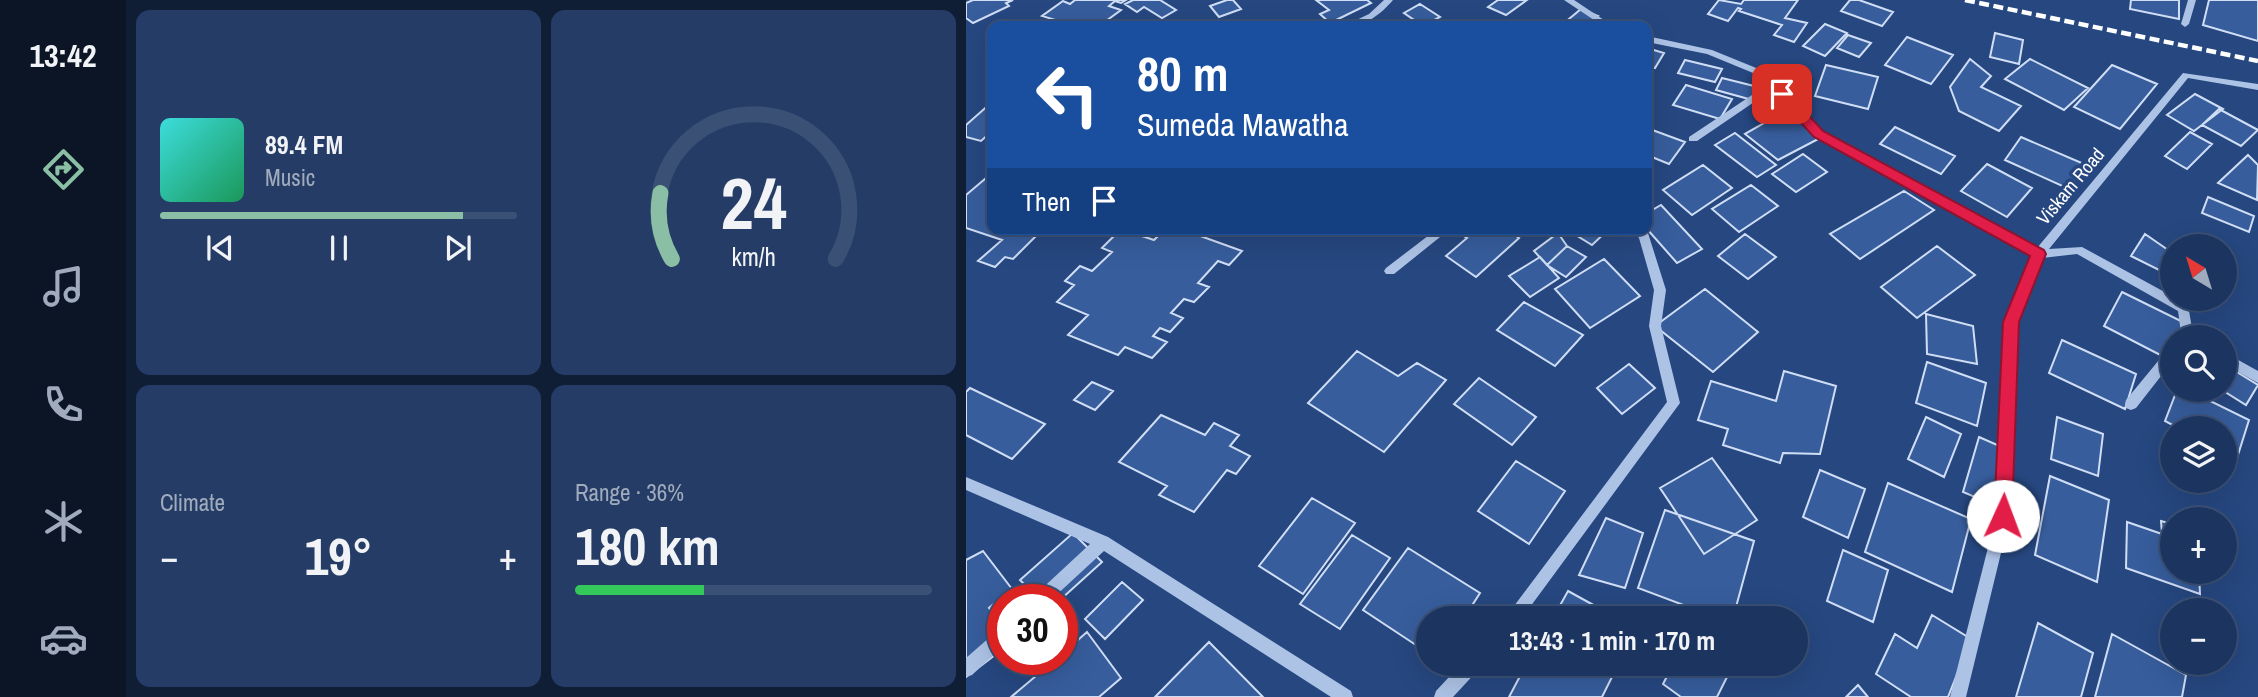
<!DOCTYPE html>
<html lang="en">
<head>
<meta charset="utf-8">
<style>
  :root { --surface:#1c3560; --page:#253d66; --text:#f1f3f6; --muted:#a0abbd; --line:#3a5075; --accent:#8abfa5 }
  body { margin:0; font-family:"Archivo Narrow",sans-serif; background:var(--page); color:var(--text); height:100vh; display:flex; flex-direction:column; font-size:26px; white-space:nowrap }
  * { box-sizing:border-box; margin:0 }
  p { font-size:23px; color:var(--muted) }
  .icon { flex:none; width:38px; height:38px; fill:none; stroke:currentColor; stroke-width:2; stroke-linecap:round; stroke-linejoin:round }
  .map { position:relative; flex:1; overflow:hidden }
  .sheet { display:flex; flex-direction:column; gap:10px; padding:10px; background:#0f1d35; width:840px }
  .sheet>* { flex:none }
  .guide { position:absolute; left:21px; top:21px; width:665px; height:214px; border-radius:14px; box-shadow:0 7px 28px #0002,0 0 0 2px var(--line); background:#1a4fa0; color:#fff; overflow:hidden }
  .needle { width:46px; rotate:322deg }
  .buttons { position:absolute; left:1194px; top:234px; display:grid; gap:14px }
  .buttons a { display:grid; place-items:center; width:77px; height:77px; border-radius:50%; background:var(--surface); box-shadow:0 7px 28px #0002,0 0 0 2px var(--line); font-size:35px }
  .speed { position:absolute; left:21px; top:584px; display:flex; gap:14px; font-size:35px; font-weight:700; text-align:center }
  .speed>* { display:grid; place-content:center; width:91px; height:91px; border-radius:50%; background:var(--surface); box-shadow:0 7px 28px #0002,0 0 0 2px var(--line); line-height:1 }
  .speed .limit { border:10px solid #d22; background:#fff; color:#111 }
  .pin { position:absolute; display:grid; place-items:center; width:60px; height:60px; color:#fff; margin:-30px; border-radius:14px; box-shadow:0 4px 10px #0006 }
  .me { position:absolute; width:77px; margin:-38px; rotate:2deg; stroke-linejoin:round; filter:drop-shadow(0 0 5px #0008) }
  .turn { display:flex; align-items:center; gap:24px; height:147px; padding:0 35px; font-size:32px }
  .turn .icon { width:91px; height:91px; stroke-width:2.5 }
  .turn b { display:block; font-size:49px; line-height:60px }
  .then { display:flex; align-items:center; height:66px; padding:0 35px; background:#0003; gap:14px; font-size:26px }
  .big { font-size:52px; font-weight:700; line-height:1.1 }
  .sheet .widget { flex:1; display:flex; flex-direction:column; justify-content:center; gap:10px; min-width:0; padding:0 24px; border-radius:14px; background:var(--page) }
  .sheet .dial { align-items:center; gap:0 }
  .dial svg { height:182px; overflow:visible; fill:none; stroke:var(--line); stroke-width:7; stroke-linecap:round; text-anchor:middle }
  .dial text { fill:var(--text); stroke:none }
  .song { display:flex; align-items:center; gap:21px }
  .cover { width:84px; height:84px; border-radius:10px; background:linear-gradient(135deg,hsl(180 70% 55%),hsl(150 70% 35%)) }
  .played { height:7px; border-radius:4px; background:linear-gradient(90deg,var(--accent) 85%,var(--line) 85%) }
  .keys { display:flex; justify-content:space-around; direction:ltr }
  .heat { display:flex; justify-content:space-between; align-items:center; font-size:38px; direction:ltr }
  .charge { height:10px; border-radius:5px; background:linear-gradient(90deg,#34c759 36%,var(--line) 0) }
  .sheet .tiles { flex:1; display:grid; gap:10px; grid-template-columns:repeat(2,1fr) }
  .trip { position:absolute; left:450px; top:606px; width:392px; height:70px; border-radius:35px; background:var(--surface); box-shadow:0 7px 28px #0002,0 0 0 2px var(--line); font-weight:700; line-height:70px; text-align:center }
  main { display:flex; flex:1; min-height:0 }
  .dock { display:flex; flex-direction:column; width:126px; justify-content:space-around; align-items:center; background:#0b1526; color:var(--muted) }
  .dock .icon { width:49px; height:49px }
  .dock .current { color:var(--accent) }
  .dock b { font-size:32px; color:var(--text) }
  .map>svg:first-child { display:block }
</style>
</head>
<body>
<main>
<nav class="dock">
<b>13:42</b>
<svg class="icon current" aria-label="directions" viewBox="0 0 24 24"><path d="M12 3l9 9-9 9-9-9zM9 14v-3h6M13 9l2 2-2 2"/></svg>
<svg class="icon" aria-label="music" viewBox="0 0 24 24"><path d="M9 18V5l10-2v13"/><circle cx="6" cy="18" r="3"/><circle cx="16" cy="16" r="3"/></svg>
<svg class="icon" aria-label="phone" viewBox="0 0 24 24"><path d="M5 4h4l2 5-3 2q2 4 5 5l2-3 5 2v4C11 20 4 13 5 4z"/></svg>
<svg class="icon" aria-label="climate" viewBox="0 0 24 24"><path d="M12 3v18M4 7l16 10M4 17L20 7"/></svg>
<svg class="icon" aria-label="car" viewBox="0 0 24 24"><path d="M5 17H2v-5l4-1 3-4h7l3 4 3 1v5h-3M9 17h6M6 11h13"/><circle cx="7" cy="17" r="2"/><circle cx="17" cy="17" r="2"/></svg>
</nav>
<section class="sheet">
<div class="tiles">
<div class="widget">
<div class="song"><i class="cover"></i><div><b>89.4 FM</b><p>Music</p></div></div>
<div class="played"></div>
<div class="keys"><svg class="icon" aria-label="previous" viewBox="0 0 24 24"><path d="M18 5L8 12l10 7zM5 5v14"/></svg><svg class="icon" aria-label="pause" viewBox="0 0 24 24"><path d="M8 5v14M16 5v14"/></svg><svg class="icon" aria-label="next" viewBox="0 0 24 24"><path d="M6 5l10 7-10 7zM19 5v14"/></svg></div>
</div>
<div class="widget dial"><svg viewBox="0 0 100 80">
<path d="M14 69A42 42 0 1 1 86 69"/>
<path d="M14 69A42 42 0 0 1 9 40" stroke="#8abfa5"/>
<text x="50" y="56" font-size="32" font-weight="700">24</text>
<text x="50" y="72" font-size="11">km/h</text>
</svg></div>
<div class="widget"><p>Climate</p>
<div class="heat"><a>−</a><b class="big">19°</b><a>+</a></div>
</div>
<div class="widget"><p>Range · 36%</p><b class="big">180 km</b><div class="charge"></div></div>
</div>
</section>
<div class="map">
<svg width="1292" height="697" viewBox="0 0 1292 697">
  <rect width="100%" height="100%" fill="#264780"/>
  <path fill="#375d9c" stroke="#d0def5" stroke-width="2" d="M7,0H47L40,3L43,6L7,23L0,18V3Z
    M109,0H160L155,3L149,1L143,6L155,10L133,26H90L96,22L76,16L97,1L104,4Z
    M167,0H194L210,10L196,18L178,7L171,12L159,4Z
    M261,0H267L275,9L253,17L244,6Z
    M350,0H401L405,3L364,23L354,14L363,10Z
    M532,0H561L540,15L522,7Z
    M753,0L775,4L778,0H832L819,18L841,23L828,42L808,35L816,25L773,11L775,9L772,8L762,21L742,14Z
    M884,0H893L927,12L916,26L875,11Z
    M1165,0H1213V19L1164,9Z
    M1243,0H1292V41L1237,25Z
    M454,4L474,17L457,26L438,13Z
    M615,9L632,16L620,26L597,24Z
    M859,24L881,33L859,56L837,46Z
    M1029,33L1057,40L1053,64L1024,57Z
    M882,35L905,43L893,57L871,48Z
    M941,37L987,55L965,84L919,65Z
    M681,48L698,53L689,68L681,66Z
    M1004,59L1025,76L1015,87L1055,106L1033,131L993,111L984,87Z
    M1064,59L1122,88L1098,110L1039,79Z
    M719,60L756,69L749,82L712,73Z
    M860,65L912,77L902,109L849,96Z
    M1146,65L1191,84L1154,129L1108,107Z
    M756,78L796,88L790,101L750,90Z
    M720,85L766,99L754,119L707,105Z
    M1229,94L1257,109L1228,131L1201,115Z
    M26,102V131L15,141L0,137V125Z
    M1253,109L1292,130L1275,146L1236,125Z
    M821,110L856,137L812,160L779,134Z
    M929,127L989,156L975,174L914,144Z
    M681,128L719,142L703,164L681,155Z
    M1224,132L1246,144L1221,169L1199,156Z
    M769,133L810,165L791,177L749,145Z
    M1055,137L1118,164L1103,189L1039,160Z
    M837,154L861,172L830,192L806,174Z
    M1282,155L1292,165L1291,200L1252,183Z
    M1021,164L1066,188L1041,217L995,191Z
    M737,165L766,188L726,215L697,190Z
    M26,173V229H77L47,259L39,257L29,267L12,261L36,240L0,228V195Z
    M785,185L812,206L773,232L746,209Z
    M938,191L968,210L894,259L864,234Z
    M1242,197L1288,216L1283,232L1236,213Z
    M695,205L736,249L711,263L681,229V213Z
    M155,229L188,240L199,229H215L276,251L263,265L252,261L232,283L243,287L228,302L218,299L205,313L217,318L204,332L194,328L187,336L201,342L186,358L159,347L152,355L102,335L122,315L91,302L108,285L99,281L114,266L126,271L146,252L136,248Z
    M502,229H540L553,238L510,277L480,256L501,238L496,235Z
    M600,229H643L626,245Z
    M592,233L601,246L581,265L568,251Z
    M779,234L810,257L782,279L752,256Z
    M1179,234L1205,252L1195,271L1165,256Z
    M601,246L620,257L600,277L581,265Z
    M971,246L1009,275L951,318L915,287Z
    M574,257L593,278L564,297L543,276Z
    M638,259L674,296L624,328L589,289Z
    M739,289L792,332L747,372L689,326Z
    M1156,292L1223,325L1217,338H1206V361L1138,326Z
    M558,302L617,335L589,366L531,330Z
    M960,314L1007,326L1011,364L961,354Z
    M1096,340L1170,374L1159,409L1083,373Z
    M391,351L432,376L451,363L480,380L418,452L342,403Z
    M961,362L1020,383L1011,426L950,403Z
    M663,364L689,388L656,414L631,388Z
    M1261,366L1292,385L1280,405L1256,390L1258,369Z
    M818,371L870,386L854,454L817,453L814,463L757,445L762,429L732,420L745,381L810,401Z
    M513,378L570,417L546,445L488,404Z
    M126,382L147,391L129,410L108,400Z
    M4,388L79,424L46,459L0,435V392Z
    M1211,390H1222L1283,420L1271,458L1258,451V429H1214L1199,421Z
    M195,415L239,435L248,423L273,435L264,446L284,456L270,474L261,470L228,512L193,495L201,486L153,462Z
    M960,417L995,434L978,477L942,459Z
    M1091,417L1137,434L1132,476L1085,459Z
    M1013,437L1045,451L1030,506L997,492Z
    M746,458L791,520L738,554L694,488Z
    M550,461L599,491L563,544L512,511Z
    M854,470L899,489L882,538L837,517Z
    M1084,476L1143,500L1131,582L1069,555Z
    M922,483L1005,519L986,592L899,552Z
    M346,498L389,523L337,594L293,566Z
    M699,510L788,541L767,618H752L672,588Z
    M640,518L677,533L659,588L613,575Z
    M1195,521L1206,524V572H1233L1234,594L1160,568L1161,522L1196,534Z
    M107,533L136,562L94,600H42L59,585L54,580Z
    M386,535L424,558L374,629L334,604Z
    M442,548L514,593L498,618H462V653L397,610Z
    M877,550L922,570L907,622L861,601Z
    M17,551L46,589L23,608L37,625V649L0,677V560Z
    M156,582L177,600L139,639L119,619Z
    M602,591L651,618H587Z
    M966,615L1005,639L982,697H945L910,674L929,634L951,648Z
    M1072,623L1127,653L1115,697H1050Z
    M121,632L155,678L133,697H45L89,660H96V654Z
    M1146,634L1220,675L1216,697H1129Z
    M243,642L297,697H189Z
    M561,663H653L636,697H543Z
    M708,663H748L763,673L751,697H715L697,684Z
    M892,685L902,697H880Z"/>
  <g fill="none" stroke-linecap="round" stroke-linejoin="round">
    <path fill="#adc3e6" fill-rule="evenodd" d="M418,0H427C414,15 399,27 378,26L403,14Z
      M598,0H608L647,26H637Z
      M1222,0H1230L1223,24L1219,27L1215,24Z
      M313,19L338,20L345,26H300Z
      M681,36L746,50L800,72L857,132L1071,248L1217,73L1292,84V90L1222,78L1083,249L1116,247L1206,296V299H1212L1222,305L1227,334L1225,338H1212L1215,333L1212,311L1111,254L1076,258L1051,322L1044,516L1000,697H984L1030,516L1039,322L1066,256L849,136L800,83L797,96L731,141H723V137L789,93L792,75L741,54L681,42Z
      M471,229H484L428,274H420L418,271L420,268Z
      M666,229H678L682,233L700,290L695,326L714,403L556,618H539L701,402L683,326L688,290L673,238Z
      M1206,348V362L1170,408L1165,410L1160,408L1159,404L1160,400L1202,349Z
      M1258,352L1292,371V383L1258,364Z
      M0,477L142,537L385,691L387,697H365L138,551L85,600H67L69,595L124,544L0,490Z
      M37,627V646L6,675L0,677V658L32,630Z
      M496,663H515L513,669L487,697H468L470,691Z"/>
    <path stroke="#fff" stroke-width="4.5" stroke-dasharray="10 4.5" stroke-linecap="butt" d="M999,0L1292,61"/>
  </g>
  <path fill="#e11d48" stroke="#92132f" stroke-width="2" d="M816,90L820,91L857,131L1078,250L1080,254L1053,322L1046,516L1044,522L1037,524L1031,522L1028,516L1037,322L1064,256L848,137L811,97L810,94Z"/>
  <g text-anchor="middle" stroke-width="7" stroke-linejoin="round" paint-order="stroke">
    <g font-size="19" fill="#fff" stroke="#264780">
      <text transform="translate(1104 186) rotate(-50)" y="7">Viskam Road</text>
    </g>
  </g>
</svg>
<div class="buttons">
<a><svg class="needle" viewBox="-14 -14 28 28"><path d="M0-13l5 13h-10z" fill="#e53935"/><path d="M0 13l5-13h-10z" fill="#a0abbd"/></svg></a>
<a><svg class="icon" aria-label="search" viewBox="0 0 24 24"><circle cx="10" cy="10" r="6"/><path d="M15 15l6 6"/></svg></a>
<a><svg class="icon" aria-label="layers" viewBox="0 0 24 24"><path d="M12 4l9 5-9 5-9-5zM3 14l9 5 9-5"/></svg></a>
<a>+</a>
<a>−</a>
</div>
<div class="speed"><div class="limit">30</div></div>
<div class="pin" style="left:816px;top:94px;background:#d93025"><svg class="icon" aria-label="arrive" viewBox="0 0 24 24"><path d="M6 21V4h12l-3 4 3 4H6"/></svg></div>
<svg class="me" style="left:1037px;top:516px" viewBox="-20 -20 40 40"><circle r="19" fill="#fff"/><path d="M0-13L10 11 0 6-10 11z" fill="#e11d48"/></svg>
<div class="trip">13:43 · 1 min · 170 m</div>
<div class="guide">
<div class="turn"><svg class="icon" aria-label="left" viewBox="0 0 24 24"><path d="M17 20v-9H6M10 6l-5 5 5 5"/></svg><div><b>80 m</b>Sumeda Mawatha</div></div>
<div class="then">Then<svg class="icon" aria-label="arrive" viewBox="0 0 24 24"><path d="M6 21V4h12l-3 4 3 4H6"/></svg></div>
</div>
</div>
</main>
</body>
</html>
